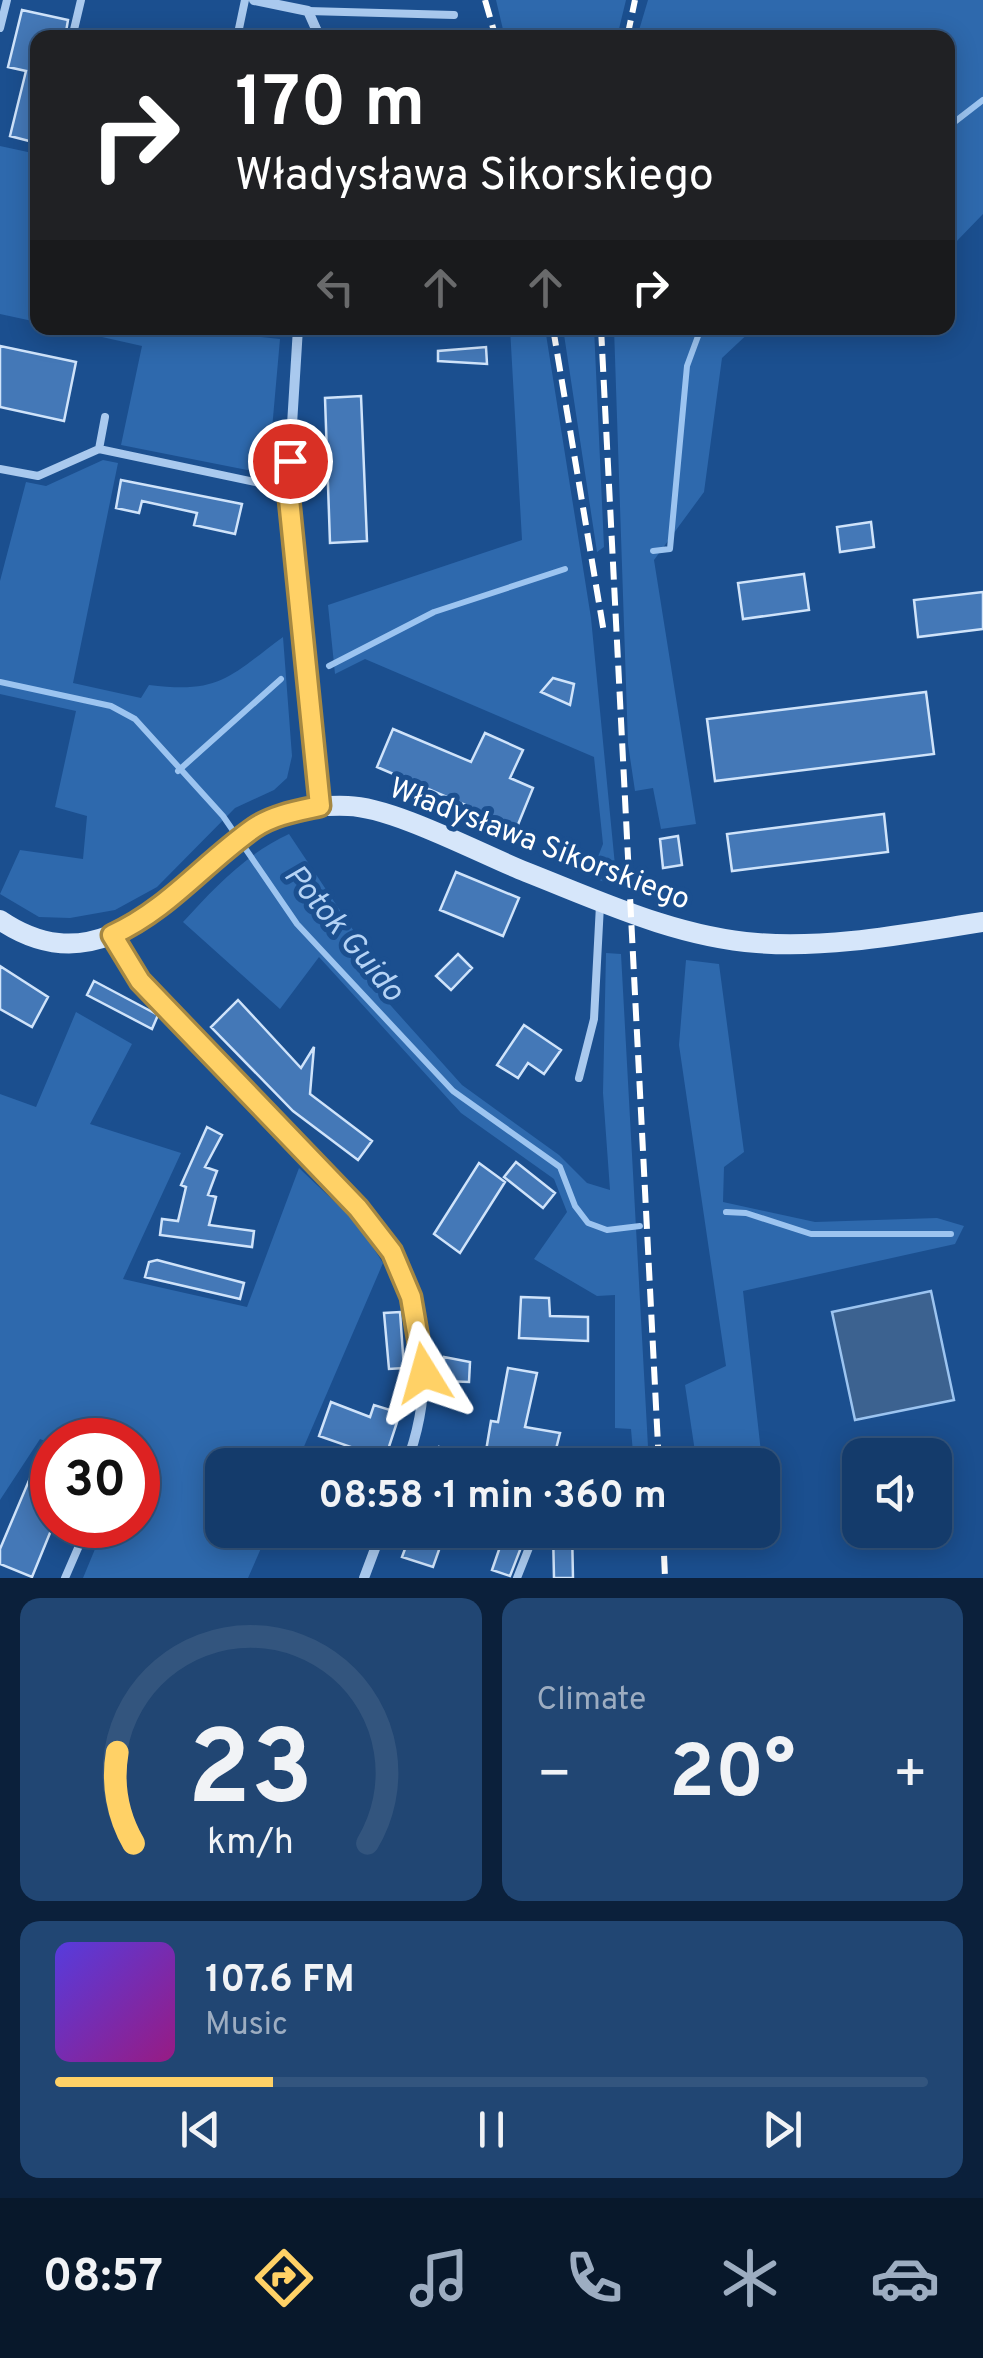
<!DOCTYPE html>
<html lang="en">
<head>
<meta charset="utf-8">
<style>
  :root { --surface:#143b6b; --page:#214673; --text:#f1f3f6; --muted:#9dadc1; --line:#33557e; --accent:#ffd166 }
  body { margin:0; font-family:Overpass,sans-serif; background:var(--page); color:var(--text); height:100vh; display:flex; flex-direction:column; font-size:38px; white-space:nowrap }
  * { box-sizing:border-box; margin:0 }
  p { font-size:32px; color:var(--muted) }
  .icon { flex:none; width:55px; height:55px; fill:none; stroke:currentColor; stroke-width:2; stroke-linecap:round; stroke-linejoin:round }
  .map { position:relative; height:1578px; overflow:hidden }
  .details { display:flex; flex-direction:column; gap:20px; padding:20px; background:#0b203b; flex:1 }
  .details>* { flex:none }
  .guide { position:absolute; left:30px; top:30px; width:925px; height:305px; border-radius:20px; box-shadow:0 5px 25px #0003,0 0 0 2px var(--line); background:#202124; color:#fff; overflow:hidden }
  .fabs { position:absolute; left:842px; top:1438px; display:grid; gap:20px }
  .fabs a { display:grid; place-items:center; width:110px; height:110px; border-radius:20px; background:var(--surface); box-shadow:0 5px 25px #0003,0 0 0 2px var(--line); font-size:50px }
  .speed { position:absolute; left:30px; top:1418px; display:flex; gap:20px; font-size:50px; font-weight:700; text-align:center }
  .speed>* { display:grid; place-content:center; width:130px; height:130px; border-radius:50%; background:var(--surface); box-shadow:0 5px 25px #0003,0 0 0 2px var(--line); line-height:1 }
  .speed .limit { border:15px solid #d22; background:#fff; color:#111 }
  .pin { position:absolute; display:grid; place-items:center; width:85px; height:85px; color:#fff; margin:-42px; border:5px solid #fff; border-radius:50%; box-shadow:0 2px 10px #0007 }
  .me { position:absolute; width:110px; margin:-55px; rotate:352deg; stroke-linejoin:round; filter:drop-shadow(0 0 8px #0008) }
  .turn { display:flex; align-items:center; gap:35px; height:210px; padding:0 40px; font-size:45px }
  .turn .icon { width:130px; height:130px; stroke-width:2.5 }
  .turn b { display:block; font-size:70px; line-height:85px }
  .lanes { display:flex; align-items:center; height:95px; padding:0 40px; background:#0003; justify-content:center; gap:50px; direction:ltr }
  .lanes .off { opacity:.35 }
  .big { font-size:75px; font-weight:700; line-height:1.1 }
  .details .card { flex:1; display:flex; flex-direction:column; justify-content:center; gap:15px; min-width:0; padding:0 35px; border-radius:20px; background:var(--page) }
  .details .dial { align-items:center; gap:0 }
  .dial svg { height:260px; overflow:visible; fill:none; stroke:var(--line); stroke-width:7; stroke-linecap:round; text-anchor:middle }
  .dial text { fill:var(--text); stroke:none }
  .song { display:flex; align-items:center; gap:30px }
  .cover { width:120px; height:120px; border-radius:15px; background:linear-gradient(135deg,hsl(250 70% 55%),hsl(310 70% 35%)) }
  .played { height:10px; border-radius:5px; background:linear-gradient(90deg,var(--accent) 25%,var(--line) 25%) }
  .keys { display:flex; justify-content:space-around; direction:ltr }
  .heat { display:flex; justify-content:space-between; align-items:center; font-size:55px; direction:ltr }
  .details .tiles { flex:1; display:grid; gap:20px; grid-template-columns:1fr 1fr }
  .card:last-child { grid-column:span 2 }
  .trip { position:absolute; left:205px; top:1448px; width:575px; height:100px; border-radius:20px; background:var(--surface); box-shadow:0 5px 25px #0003,0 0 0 2px var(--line); font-weight:700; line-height:100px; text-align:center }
  .tabs { display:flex; height:160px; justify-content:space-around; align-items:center; background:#08182b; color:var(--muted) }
  .tabs .icon { width:70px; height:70px }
  .tabs .selected { color:var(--accent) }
  .tabs b { font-size:45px; color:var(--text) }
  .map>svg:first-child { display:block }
</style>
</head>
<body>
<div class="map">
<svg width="983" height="1578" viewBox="0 0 983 1578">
  <rect width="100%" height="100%" fill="#1b4f8f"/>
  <path fill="#2e69ad" d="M496,0H626L617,37L505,38Z
    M648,0H983V214L953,245L948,244V38L637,37Z
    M0,146L37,154V322L0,314Z
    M62,328H176L280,339L268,474L121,445L142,346Z
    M510,328H545L591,618L617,886L590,877L603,844L594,757L365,659L335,674L328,605L522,540Z
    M563,328H594L604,547L597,552Z
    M614,328H754L722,358L704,492L654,560L696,824L661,829L653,788L635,791L628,744Z
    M103,460L118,463L73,683L141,698L149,685C220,694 229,677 283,637L292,756L287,778L274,790L235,808L157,887L115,910L70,918L39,917L0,894L20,850L83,859L87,816L55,807L76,711L0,694V581L26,482L46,486Z
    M289,834L381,972L375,988L462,1085L559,1155L587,1183L610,1190L603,1093L606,953L621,954L649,1465H634L631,1429L615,1428V1295L597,1296L534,1259L567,1212L554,1179L461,1113L319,957L280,1009L183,922C214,888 247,853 289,834Z
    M686,960L719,964L744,1152L724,1167L723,1202L815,1222L937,1218L964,1226L955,1244L743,1291L765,1488H763L762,1465H697L685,1385L726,1366L679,1045Z
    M76,1012L132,1044L90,1124L181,1153L123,1279L247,1307L299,1168L357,1223L383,1263L296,1465H222V1530H269L248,1578H83L105,1525H138V1440H52V1444L40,1439L0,1500V1094L36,1107Z"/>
  <path fill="#3c6290" stroke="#9cc4f0" stroke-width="2.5" d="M931,1291L954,1400L855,1420L832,1312Z"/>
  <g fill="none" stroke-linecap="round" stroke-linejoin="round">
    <path stroke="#9cc4f0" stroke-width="6" d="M948,127L983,100
      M653,551L670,549L687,366L701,328
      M329,666L434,612L565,569
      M0,682L111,706L135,719L223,816L297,924L453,1091L560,1167L575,1206L588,1223L607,1230L640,1226
      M178,771L281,679
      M726,1212L746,1213L811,1234H951"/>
  </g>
  <path fill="#4478b7" stroke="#cfe3fa" stroke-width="2.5" d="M22,10L68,20L65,38H38V110L29,141L10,136L26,71L8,67Z
    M0,346L76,362L64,421L0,407Z
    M486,347L487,364L438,361V351Z
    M361,396L367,541L330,543L325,398Z
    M121,480L242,504L235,534L194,525L197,513L142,501L139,513L116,508Z
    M871,522L874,547L840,552L837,527Z
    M804,574L809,610L743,619L738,583Z
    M983,592V629L918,637L914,600Z
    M553,678L574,684L570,705L541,692Z
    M926,692L934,754L715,781L707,719Z
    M393,729L471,762L485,733L523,750L510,778L533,788L517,827L377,767Z
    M884,814L888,852L732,871L727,834Z
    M678,836L682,865L663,868L660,839Z
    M456,872L519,898L503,936L440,910Z
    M458,954L472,968L451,990L436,976Z
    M0,966L48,997L32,1027L0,1009Z
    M94,981L158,1015L152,1029L87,995Z
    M238,1000L301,1068L314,1047L310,1094L372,1141L358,1160L293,1111L211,1027Z
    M524,1025L561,1050L544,1074L528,1063L518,1078L497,1065Z
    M207,1127L222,1135L205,1167L217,1171L208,1195L216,1197L209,1225L254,1231L252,1247L160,1235L162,1219L178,1221L186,1187L181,1185Z
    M516,1162L555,1193L543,1208L504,1177Z
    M479,1163L505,1182L460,1253L434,1234Z
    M157,1260L244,1283L240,1299L145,1277L149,1262Z
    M521,1297L549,1298L550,1316L588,1317V1341L519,1338Z
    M400,1312L404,1368L389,1369L384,1313Z
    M444,1357L470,1362L469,1382L443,1381Z
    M508,1368L537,1373L525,1427L560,1433L552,1465L435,1463L439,1447L485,1457L491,1421L498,1422Z
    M331,1402L370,1417L374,1405L400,1413L385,1459L319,1436Z
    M30,1478L52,1487V1528L32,1577L0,1564V1549Z
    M412,1530H446L433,1567L402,1557Z
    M553,1530H572L573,1578H554Z
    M503,1538L522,1545L510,1576L492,1570Z"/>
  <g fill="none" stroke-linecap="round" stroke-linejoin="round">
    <path stroke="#a9c9ee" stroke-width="8" d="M308,11L454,15
      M0,28L7,0
      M72,38L81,0
      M237,38L245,0
      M99,449L105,417
      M0,469L38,476L99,449L288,489
      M579,1078L594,1019L600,905
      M65,1578L88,1525
      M517,1578L536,1530"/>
    <path stroke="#a9c9ee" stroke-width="10" d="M254,0L308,11L320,38
      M298,328L288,489L320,806
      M112,935C207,1115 498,1218 406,1465
      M364,1578L382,1530"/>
    <path stroke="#d6e6fa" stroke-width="20" d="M0,920C106,992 178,881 254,828C281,810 317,805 348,806C393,807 481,854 526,872C600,901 676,937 757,943C831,949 910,933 983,922"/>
    <path stroke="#fff" stroke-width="6" stroke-dasharray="18 8" stroke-linecap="butt" d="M485,0L496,38
      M627,38L635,0
      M553,328L604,633
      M601,328L659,1465
      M663,1530L665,1578"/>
  </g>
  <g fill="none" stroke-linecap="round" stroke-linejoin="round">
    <g stroke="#a68842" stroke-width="25">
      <path id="route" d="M290,461L288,489L320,806C297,811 273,815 254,828C204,863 169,909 112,935L140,981L358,1208L392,1252L411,1297L424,1373"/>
    </g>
    <use href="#route" stroke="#ffd166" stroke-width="18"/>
  </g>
  <g text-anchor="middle" stroke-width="10" stroke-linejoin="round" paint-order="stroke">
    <g font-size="30" fill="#fff" stroke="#1b4f8f">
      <text transform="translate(540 843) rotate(21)" y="10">Władysława Sikorskiego</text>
    </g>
    <g font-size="32" font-style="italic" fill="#b5d3f5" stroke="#1b4f8f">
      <text transform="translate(345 932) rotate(50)" y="11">Potok Guido</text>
    </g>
  </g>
</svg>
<div class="fabs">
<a><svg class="icon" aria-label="sound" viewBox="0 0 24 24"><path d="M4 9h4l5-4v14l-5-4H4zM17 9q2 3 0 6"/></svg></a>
</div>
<div class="speed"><div class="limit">30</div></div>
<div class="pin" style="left:290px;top:461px;background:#d93025"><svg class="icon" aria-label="arrive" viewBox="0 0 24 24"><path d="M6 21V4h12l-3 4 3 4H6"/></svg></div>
<svg class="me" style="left:424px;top:1373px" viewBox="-20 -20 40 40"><path d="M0-17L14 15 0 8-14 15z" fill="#ffd166" stroke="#fff" stroke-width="4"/></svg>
<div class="trip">08:58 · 1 min · 360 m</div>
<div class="guide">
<div class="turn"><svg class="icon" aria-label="right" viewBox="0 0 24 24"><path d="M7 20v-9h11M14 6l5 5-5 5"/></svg><div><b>170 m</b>Władysława Sikorskiego</div></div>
<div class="lanes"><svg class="icon off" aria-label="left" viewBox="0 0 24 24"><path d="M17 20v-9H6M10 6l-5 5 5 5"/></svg><svg class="icon off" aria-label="ahead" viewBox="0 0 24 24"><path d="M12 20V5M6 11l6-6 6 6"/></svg><svg class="icon off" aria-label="ahead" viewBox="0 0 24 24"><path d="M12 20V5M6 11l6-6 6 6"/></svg><svg class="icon" aria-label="right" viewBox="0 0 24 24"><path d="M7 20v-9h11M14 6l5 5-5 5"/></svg></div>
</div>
</div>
<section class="details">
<div class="tiles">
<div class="card dial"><svg viewBox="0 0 100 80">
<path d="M14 69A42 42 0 1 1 86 69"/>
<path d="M14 69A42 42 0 0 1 9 41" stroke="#ffd166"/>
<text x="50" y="56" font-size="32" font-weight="700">23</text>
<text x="50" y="72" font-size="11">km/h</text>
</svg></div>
<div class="card"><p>Climate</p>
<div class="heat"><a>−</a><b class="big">20°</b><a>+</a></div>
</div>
<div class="card">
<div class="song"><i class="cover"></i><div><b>107.6 FM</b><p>Music</p></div></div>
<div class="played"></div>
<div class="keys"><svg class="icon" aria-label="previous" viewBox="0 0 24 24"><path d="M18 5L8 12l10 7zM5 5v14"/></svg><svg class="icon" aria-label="pause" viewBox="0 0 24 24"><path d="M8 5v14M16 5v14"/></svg><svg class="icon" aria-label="next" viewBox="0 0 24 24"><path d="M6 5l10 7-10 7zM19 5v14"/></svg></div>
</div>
</div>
</section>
<nav class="tabs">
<b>08:57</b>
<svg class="icon selected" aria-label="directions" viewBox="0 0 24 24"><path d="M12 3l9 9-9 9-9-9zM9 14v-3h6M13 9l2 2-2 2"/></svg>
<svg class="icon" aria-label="music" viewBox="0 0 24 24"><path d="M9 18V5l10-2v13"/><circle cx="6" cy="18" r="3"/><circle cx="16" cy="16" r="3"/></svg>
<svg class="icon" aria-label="phone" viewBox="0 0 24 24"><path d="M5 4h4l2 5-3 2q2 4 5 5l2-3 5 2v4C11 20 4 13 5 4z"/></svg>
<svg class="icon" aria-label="climate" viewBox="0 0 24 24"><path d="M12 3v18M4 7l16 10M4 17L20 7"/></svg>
<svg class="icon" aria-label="car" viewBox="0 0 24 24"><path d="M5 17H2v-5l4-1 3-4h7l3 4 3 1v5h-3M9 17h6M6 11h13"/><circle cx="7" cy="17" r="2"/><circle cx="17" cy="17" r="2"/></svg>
</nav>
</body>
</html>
